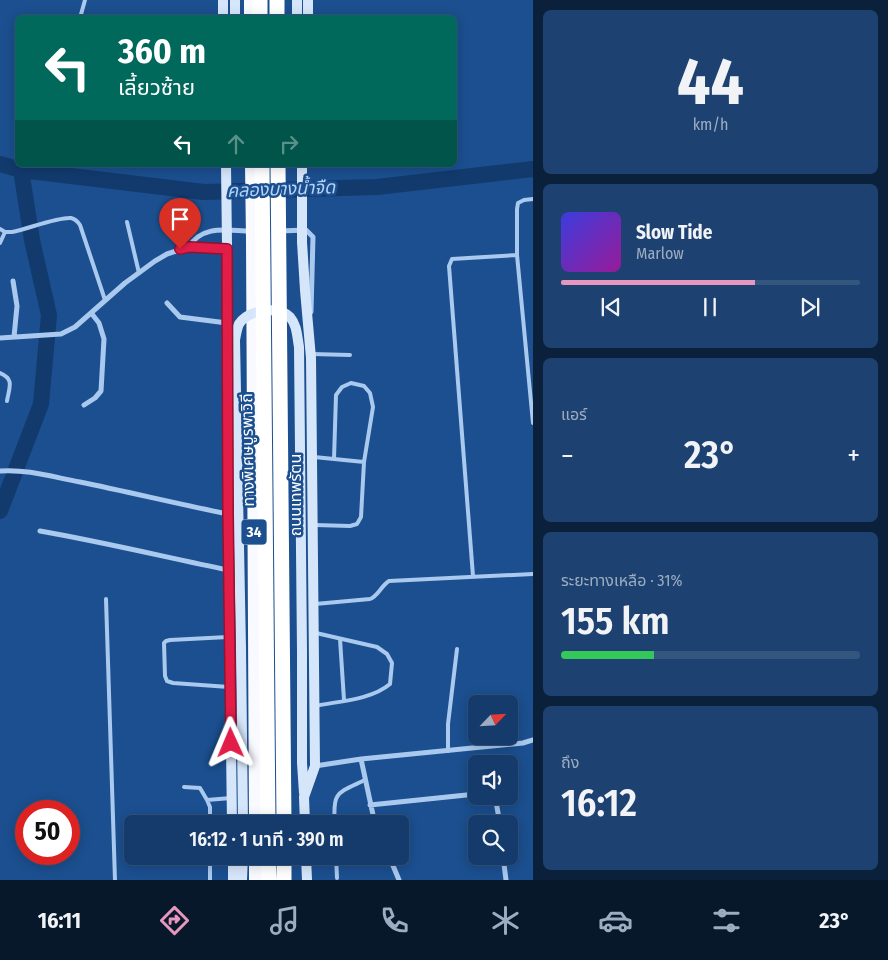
<!DOCTYPE html>
<html lang="th">
<head>
<meta charset="utf-8">
<style>
  :root { --surface:#143b6b; --page:#1d4271; --text:#f1f3f6; --muted:#9dadc1; --line:#33557e; --accent:#e797bd }
  body { margin:0; font-family:"Fira Sans Condensed","Noto Sans Thai",sans-serif; background:var(--page); color:var(--text); height:100vh; display:flex; flex-direction:column; font-size:19px; white-space:nowrap }
  * { box-sizing:border-box; margin:0 }
  p { font-size:16px; color:var(--muted) }
  .icon { flex:none; width:28px; height:28px; fill:none; stroke:currentColor; stroke-width:2; stroke-linecap:round; stroke-linejoin:round }
  .map { position:relative; flex:1; overflow:hidden }
  .side { display:flex; flex-direction:column; gap:10px; padding:10px; background:#0b203b; width:355px }
  .side>* { flex:none }
  .banner { position:absolute; left:15px; top:15px; width:442px; height:152px; border-radius:8px; box-shadow:0 2px 12px #0003,0 0 0 1px var(--line); background:#00695c; color:#fff; overflow:hidden }
  .needle { width:32px; rotate:65deg }
  .tools { position:absolute; left:468px; top:695px; display:grid; gap:10px }
  .tools a { display:grid; place-items:center; width:50px; height:50px; border-radius:8px; background:var(--surface); box-shadow:0 2px 12px #0003,0 0 0 1px var(--line); font-size:25px }
  .speed { position:absolute; left:15px; top:800px; display:flex; gap:10px; font-size:25px; font-weight:700; text-align:center }
  .speed>* { display:grid; place-content:center; width:65px; height:65px; border-radius:50%; background:var(--surface); box-shadow:0 2px 12px #0003,0 0 0 1px var(--line); line-height:1 }
  .speed .limit { border:8px solid #d22; background:#fff; color:#111 }
  .pin { position:absolute; display:grid; place-items:center; width:42px; height:42px; color:#fff; margin:-51px -21px; border-radius:50% 50% 50% 0; rotate:-45deg; box-shadow:0 0 5px #0007 }
  .pin .icon { rotate:45deg }
  .me { position:absolute; width:55px; margin:-28px; rotate:359deg; stroke-linejoin:round; filter:drop-shadow(0 0 4px #0008) }
  .turn { display:flex; align-items:center; gap:18px; height:105px; padding:0 20px; font-size:22px }
  .turn .icon { width:65px; height:65px; stroke-width:2.5 }
  .turn b { display:block; font-size:35px; line-height:42px }
  .lanes { display:flex; align-items:center; height:48px; padding:0 20px; background:#0003; justify-content:center; gap:25px; direction:ltr }
  .lanes .off { opacity:.35 }
  .big { font-size:38px; font-weight:600; line-height:1.1 }
  .side .widget { flex:1; display:flex; flex-direction:column; justify-content:center; gap:8px; min-width:0; padding:0 18px; border-radius:8px; background:var(--page) }
  .side .dial { align-items:center; gap:0 }
  .dial b { font-size:65px; line-height:1 }
  .song { display:flex; align-items:center; gap:15px }
  .cover { width:60px; height:60px; border-radius:8px; background:linear-gradient(135deg,hsl(240 70% 55%),hsl(300 70% 35%)) }
  .played { height:5px; border-radius:2px; background:linear-gradient(90deg,var(--accent) 65%,var(--line) 65%) }
  .keys { display:flex; justify-content:space-around; direction:ltr }
  .heat { display:flex; justify-content:space-between; align-items:center; font-size:28px; direction:ltr }
  .charge { height:8px; border-radius:4px; background:linear-gradient(90deg,#34c759 31%,var(--line) 0) }
  .trip { position:absolute; left:124px; top:815px; width:285px; height:50px; border-radius:8px; background:var(--surface); box-shadow:0 2px 12px #0003,0 0 0 1px var(--line); font-weight:600; line-height:50px; text-align:center }
  .tab-bar { display:flex; height:80px; justify-content:space-around; align-items:center; background:#08182b; color:var(--muted) }
  .tab-bar .icon { width:35px; height:35px }
  .tab-bar .selected { color:var(--accent) }
  .tab-bar b { font-size:22px; color:var(--text) }
  main { display:flex; flex:1; min-height:0 }
  .map>svg:first-child { display:block }
</style>
</head>
<body>
<main>
<div class="map">
<svg width="533" height="880" viewBox="0 0 533 880">
  <rect width="100%" height="100%" fill="#1b4f8f"/>
  <g fill="none" stroke-linecap="round" stroke-linejoin="round">
    <path stroke="#123a6d" stroke-width="16" d="M0,164L21,170L204,192L377,187L533,169
      M0,511L41,404L49,315L32,240L21,170"/>
    <path stroke="#a9c9ee" stroke-width="4" d="M80,18L85,0
      M533,199L524,200L518,203L517,209V255L533,423
      M127,222L139,273
      M0,229L5,232H12C28,229 57,217 71,218C76,219 78,222 80,225L105,300
      M0,243L5,232
      M312,354L350,355
      M0,373C15,379 9,388 7,401
      M314,457L364,462
      M315,525L350,526L357,524L361,517L364,462L373,407L370,393L364,386L351,383L342,387L336,395L334,459
      M473,576L449,266L452,259L517,255
      M106,599L115,880
      M315,604L370,599C378,596 381,586 389,581L533,574
      M228,637L170,640L166,641L164,643L165,676L167,681L173,683L229,687
      M340,639L344,700
      M315,706C339,701 371,700 390,684L392,663L387,654L377,647L316,633
      M448,751V724L457,649
      M184,787L200,788L207,800
      M210,824V807L207,800L231,798
      M335,824C332,791 338,793 365,780
      M210,856V880
      M336,856L337,878"/>
    <path stroke="#a9c9ee" stroke-width="5" d="M280,231L306,230L313,237L311,312
      M189,247C202,224 228,231 251,231
      M13,281L17,306L14,337
      M167,303L180,317L227,323
      M0,338L61,334L75,327L125,283L155,261L167,254L189,247L227,249
      M84,405L95,398L101,391L104,339L99,323L92,314
      M0,471C27,469 53,477 80,482C129,492 178,504 228,514
      M40,531C103,542 165,557 228,570
      M361,759L375,824
      M315,766L361,759L523,743L533,740
      M495,796L500,824
      M370,805L476,794
      M389,856L399,880
      M503,856L506,880"/>
    <path stroke="#d6e6fa" stroke-width="10" d="M223,0V18
      M235,0V18
      M297,0V18
      M308,0V18
      M302,242L305,290L311,358L315,766L304,797L305,824
      M227,245L228,514L232,824
      M241,649L243,824
      M302,651V763L304,793
      M233,856V880
      M306,856L307,880
      M242,880L243,856"/>
    <path stroke="#f8faff" stroke-width="14" d="M251,0V18
      M253,240L256,824
      M256,856V880"/>
    <path stroke="#fff" stroke-width="15" d="M260,0V18
      M277,0V18
      M268,856L269,880
      M284,856V880"/>
    <path stroke="#d6e6fa" stroke-width="10" d="M226,165L227,245
      M302,165V242
      M241,649L235,340C236,335 237,328 239,324C248,310 278,305 290,317C297,325 297,336 299,347L302,651"/>
    <path stroke="#f8faff" stroke-width="14" d="M252,165L253,240"/>
    <path stroke="#fff" stroke-width="15" d="M262,165L268,824
      M278,165L284,824"/>
  </g>
  <g fill="none" stroke-linecap="round" stroke-linejoin="round">
    <g stroke="#92132f" stroke-width="12">
      <path id="route" d="M180,249L189,247L227,249L228,514L231,743"/>
    </g>
    <use href="#route" stroke="#e11d48" stroke-width="9"/>
  </g>
  <g text-anchor="middle" stroke-width="5" stroke-linejoin="round" paint-order="stroke">
    <rect fill="#1b4f8f" stroke="#bbcadd" stroke-width="1" x="241.5" y="519.5" width="25" height="25" rx="4"/>
    <g font-size="15" font-weight="bold" fill="#fff">
      <text x="254" y="537">34</text>
    </g>
    <g font-size="16" fill="#fff" stroke="#1b4f8f">
      <text transform="translate(247 450) rotate(-91)" y="6">ทางพิเศษบูรพาวิถี</text>
      <text transform="translate(295 495) rotate(-90)" y="6">ถนนเทพรัตน</text>
    </g>
    <g font-size="18" font-style="italic" fill="#b5d3f5" stroke="#1b4f8f">
      <text transform="translate(281 189) rotate(-2)" y="6">คลองบางน้ำจืด</text>
    </g>
  </g>
</svg>
<div class="tools">
<a><svg class="needle" viewBox="-14 -14 28 28"><path d="M0-13l5 13h-10z" fill="#e53935"/><path d="M0 13l5-13h-10z" fill="#9dadc1"/></svg></a>
<a><svg class="icon" aria-label="sound" viewBox="0 0 24 24"><path d="M4 9h4l5-4v14l-5-4H4zM17 9q2 3 0 6"/></svg></a>
<a><svg class="icon" aria-label="search" viewBox="0 0 24 24"><circle cx="10" cy="10" r="6"/><path d="M15 15l6 6"/></svg></a>
</div>
<div class="speed"><div class="limit">50</div></div>
<div class="pin" style="left:180px;top:249px;background:#d93025"><svg class="icon" aria-label="arrive" viewBox="0 0 24 24"><path d="M6 21V4h12l-3 4 3 4H6"/></svg></div>
<svg class="me" style="left:231px;top:743px" viewBox="-20 -20 40 40"><path d="M0-17L14 15 0 8-14 15z" fill="#e11d48" stroke="#fff" stroke-width="4"/></svg>
<div class="trip">16:12 · 1 นาที · 390 m</div>
<div class="banner">
<div class="turn"><svg class="icon" aria-label="left" viewBox="0 0 24 24"><path d="M17 20v-9H6M10 6l-5 5 5 5"/></svg><div><b>360 m</b>เลี้ยวซ้าย</div></div>
<div class="lanes"><svg class="icon" aria-label="left" viewBox="0 0 24 24"><path d="M17 20v-9H6M10 6l-5 5 5 5"/></svg><svg class="icon off" aria-label="ahead" viewBox="0 0 24 24"><path d="M12 20V5M6 11l6-6 6 6"/></svg><svg class="icon off" aria-label="right" viewBox="0 0 24 24"><path d="M7 20v-9h11M14 6l5 5-5 5"/></svg></div>
</div>
</div>
<section class="side">
<div class="widget dial"><b>44</b><p>km/h</p></div>
<div class="widget">
<div class="song"><i class="cover"></i><div><b>Slow Tide</b><p>Marlow</p></div></div>
<div class="played"></div>
<div class="keys"><svg class="icon" aria-label="previous" viewBox="0 0 24 24"><path d="M18 5L8 12l10 7zM5 5v14"/></svg><svg class="icon" aria-label="pause" viewBox="0 0 24 24"><path d="M8 5v14M16 5v14"/></svg><svg class="icon" aria-label="next" viewBox="0 0 24 24"><path d="M6 5l10 7-10 7zM19 5v14"/></svg></div>
</div>
<div class="widget"><p>แอร์</p>
<div class="heat"><a>−</a><b class="big">23°</b><a>+</a></div>
</div>
<div class="widget"><p>ระยะทางเหลือ · 31%</p><b class="big">155 km</b><div class="charge"></div></div>
<div class="widget"><p>ถึง</p><b class="big">16:12</b></div>
</section>
</main>
<nav class="tab-bar">
<b>16:11</b>
<svg class="icon selected" aria-label="directions" viewBox="0 0 24 24"><path d="M12 3l9 9-9 9-9-9zM9 14v-3h6M13 9l2 2-2 2"/></svg>
<svg class="icon" aria-label="music" viewBox="0 0 24 24"><path d="M9 18V5l10-2v13"/><circle cx="6" cy="18" r="3"/><circle cx="16" cy="16" r="3"/></svg>
<svg class="icon" aria-label="phone" viewBox="0 0 24 24"><path d="M5 4h4l2 5-3 2q2 4 5 5l2-3 5 2v4C11 20 4 13 5 4z"/></svg>
<svg class="icon" aria-label="climate" viewBox="0 0 24 24"><path d="M12 3v18M4 7l16 10M4 17L20 7"/></svg>
<svg class="icon" aria-label="car" viewBox="0 0 24 24"><path d="M5 17H2v-5l4-1 3-4h7l3 4 3 1v5h-3M9 17h6M6 11h13"/><circle cx="7" cy="17" r="2"/><circle cx="17" cy="17" r="2"/></svg>
<svg class="icon" aria-label="filters" viewBox="0 0 24 24"><path d="M4 7h16M4 17h16"/><circle cx="9" cy="7" r="2"/><circle cx="15" cy="17" r="2"/></svg>
<b>23°</b>
</nav>
</body>
</html>
